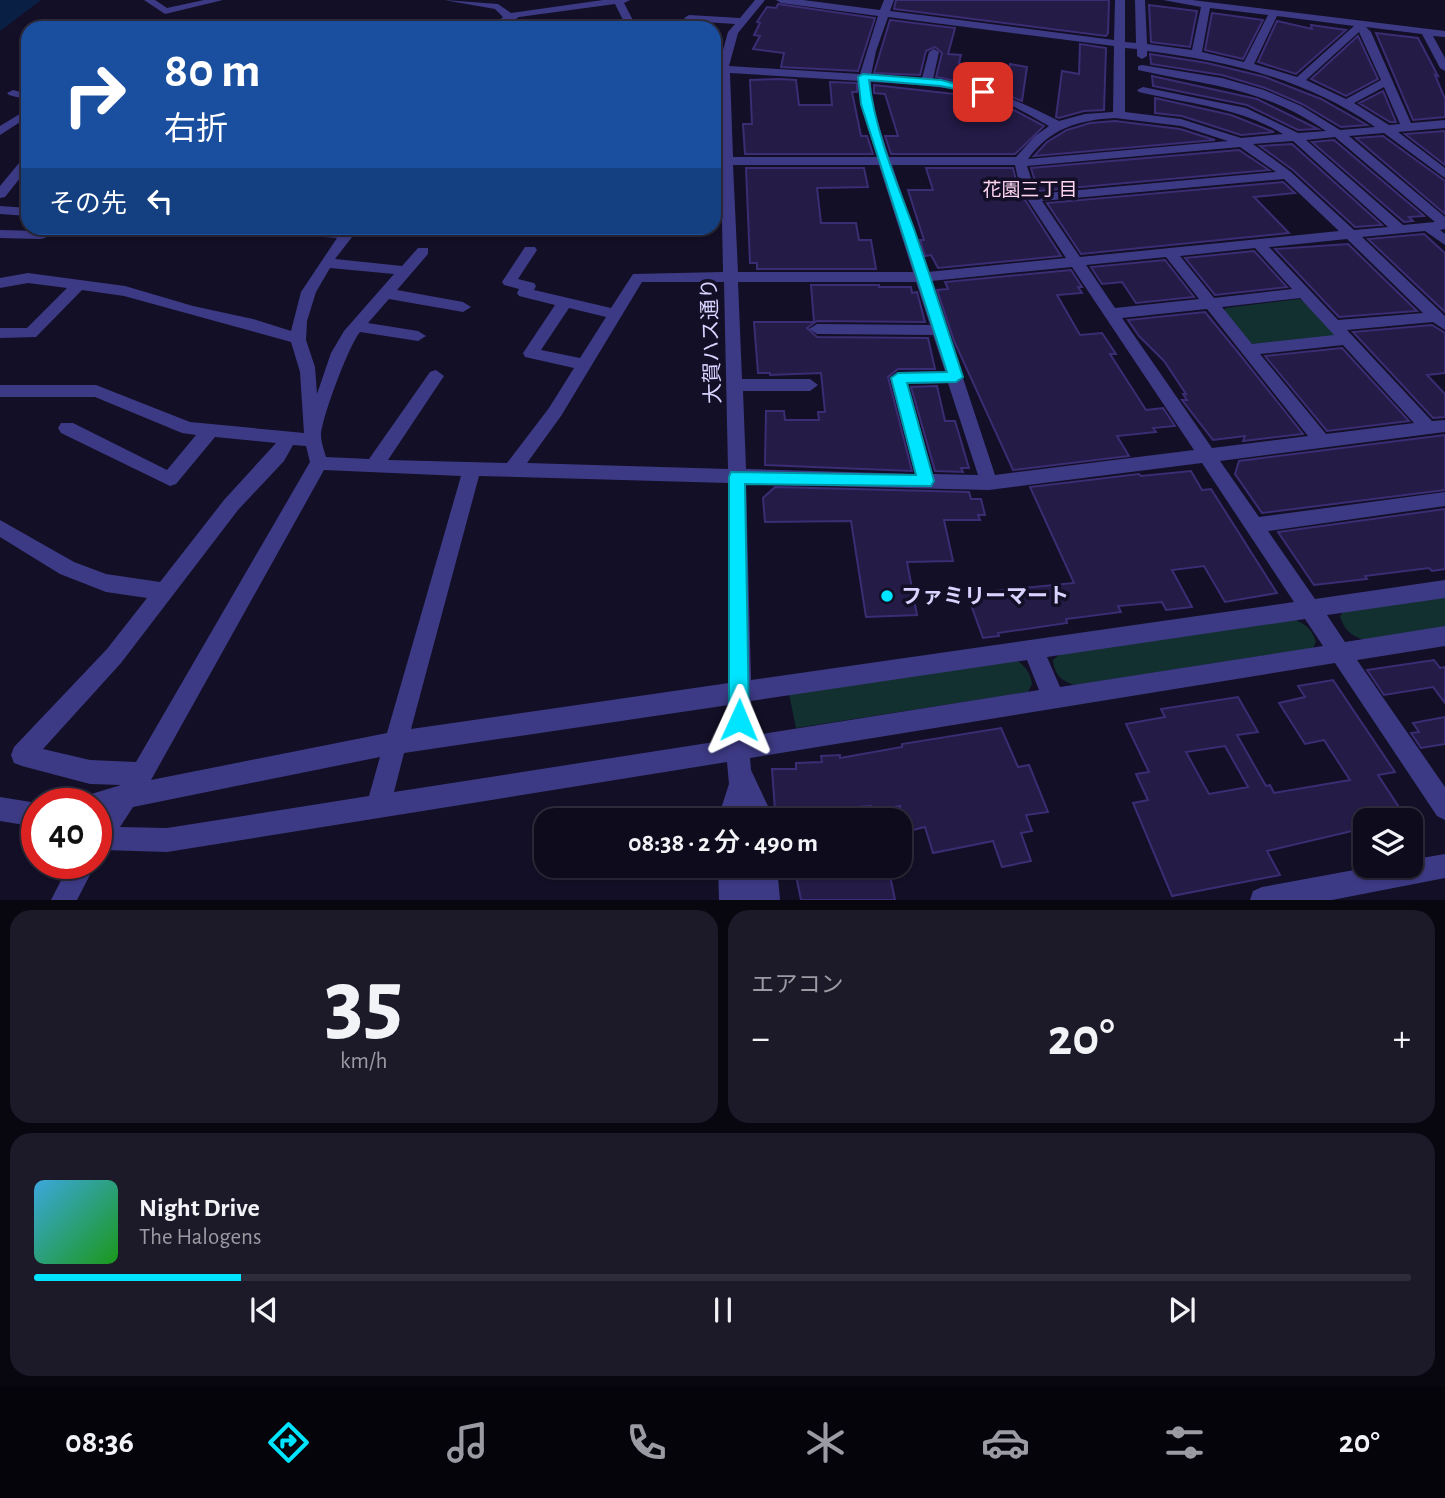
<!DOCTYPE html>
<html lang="ja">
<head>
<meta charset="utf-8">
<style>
  :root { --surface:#0e0b1c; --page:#1c1929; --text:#f1f3f6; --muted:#9b9ba3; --line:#2e2b3b; --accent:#00e5ff }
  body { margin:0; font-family:"Alegreya Sans","Noto Sans JP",sans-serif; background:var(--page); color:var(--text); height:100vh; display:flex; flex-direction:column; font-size:26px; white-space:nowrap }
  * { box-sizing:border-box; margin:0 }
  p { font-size:23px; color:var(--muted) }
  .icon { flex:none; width:38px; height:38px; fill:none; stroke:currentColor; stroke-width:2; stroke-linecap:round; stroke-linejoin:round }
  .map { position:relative; height:900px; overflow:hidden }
  .sheet { display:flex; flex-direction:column; gap:10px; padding:10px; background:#08060f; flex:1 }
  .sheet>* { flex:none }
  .hud { position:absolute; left:21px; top:21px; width:700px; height:214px; border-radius:21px; box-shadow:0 2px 5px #0004,0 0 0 2px var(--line); background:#1a4fa0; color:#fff; overflow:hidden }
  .controls { position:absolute; left:1353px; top:808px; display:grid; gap:14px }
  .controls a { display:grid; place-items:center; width:70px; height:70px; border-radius:14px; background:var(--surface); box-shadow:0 2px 5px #0004,0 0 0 2px var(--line); font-size:35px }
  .speed { position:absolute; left:21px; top:788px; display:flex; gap:14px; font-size:35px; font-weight:700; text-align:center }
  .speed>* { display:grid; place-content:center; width:91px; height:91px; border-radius:50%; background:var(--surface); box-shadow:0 2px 5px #0004,0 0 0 2px var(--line); line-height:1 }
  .speed .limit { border:10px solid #d22; background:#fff; color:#111 }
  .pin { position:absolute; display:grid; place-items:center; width:60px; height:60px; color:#fff; margin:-30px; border-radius:14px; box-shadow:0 4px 10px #0006 }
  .me { position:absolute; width:77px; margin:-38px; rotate:1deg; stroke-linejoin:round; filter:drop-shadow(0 0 5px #0008) }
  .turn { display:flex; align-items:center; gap:24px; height:147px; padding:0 28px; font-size:32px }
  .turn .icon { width:91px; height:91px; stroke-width:2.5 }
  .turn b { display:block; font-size:49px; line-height:60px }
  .then { display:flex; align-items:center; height:66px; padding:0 28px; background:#0003; gap:14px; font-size:26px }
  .big { font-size:52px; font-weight:600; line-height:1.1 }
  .sheet .tile { flex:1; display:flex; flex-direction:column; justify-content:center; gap:10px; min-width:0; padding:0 24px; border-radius:21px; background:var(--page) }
  .sheet .dial { align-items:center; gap:0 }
  .dial b { font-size:91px; line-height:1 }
  .song { display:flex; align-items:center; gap:21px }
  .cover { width:84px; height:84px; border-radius:10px; background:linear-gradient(135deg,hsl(200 70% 55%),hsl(120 70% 35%)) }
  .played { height:7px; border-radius:4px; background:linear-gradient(90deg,var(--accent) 15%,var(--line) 15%) }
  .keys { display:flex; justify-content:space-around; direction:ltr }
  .heat { display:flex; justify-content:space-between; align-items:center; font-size:38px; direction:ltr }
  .sheet .tiles { flex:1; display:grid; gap:10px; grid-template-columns:1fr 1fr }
  .tile:last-child { grid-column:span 2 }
  .trip { position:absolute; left:534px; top:808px; width:378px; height:70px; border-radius:21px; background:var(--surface); box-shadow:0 2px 5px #0004,0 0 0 2px var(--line); font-weight:600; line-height:70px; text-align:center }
  .menu { display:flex; height:112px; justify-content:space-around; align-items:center; background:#06040b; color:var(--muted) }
  .menu .icon { width:49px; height:49px }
  .menu .current { color:var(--accent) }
  .menu b { font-size:32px; color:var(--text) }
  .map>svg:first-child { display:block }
</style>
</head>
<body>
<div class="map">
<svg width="1445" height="900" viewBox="0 0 1445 900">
  <rect width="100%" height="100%" fill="#130f26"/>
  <path fill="#12302f" d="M1299,299L1306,302L1335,333V337L1256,346L1248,342L1223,311L1226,308Z
    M1445,596V628L1365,640C1351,636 1344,630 1340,616L1344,611Z
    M1294,619C1305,624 1312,629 1316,642L1313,648L1074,685C1060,680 1055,675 1053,660L1060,654Z
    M1016,660C1026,667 1030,672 1032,684L1028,692L796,728L789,694Z"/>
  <path fill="#0a1f44" d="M0,0H41L0,31Z"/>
  <path fill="#241b47" stroke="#3b2d73" stroke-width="2" fill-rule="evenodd" d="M896,0H1109L1108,33L1106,36L894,9Z
    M778,4L875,18L858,71L781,67L784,53L753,49L760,36L754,35L760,23L757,22L767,7L776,8Z
    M1149,5L1197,11L1190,47L1151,42Z
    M1212,13L1263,20L1243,59L1205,50Z
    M890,20L955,28L948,54L961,55L959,63L962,64V67L976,68L975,75L1007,80L1010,64L1027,67L1022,101L983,86L936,77L942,53L935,47L926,51L920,75L874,73Z
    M1277,21L1312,29L1311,25L1346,30L1296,74L1258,62Z
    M1376,33L1418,38L1438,76L1435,75L1445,99V117L1413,120Z
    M1358,36L1378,79L1346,96L1311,79Z
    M1080,44L1106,48L1104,110L1084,111L1059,118L1056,117L1062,71L1079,74Z
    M1150,54L1207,63L1265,77L1321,99L1367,125L1341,127L1302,104L1265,88L1222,75L1151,64Z
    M1152,76L1257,99L1318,129L1298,130L1247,105L1153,86Z
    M779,79L796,80L799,105H832L830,82L857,83V92H852L861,136H867L873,154H745L743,124H752L750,80Z
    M874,85L972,96L1010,108L1044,126L1015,154H891L885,136H898L885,94L874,93Z
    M1383,91L1396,122H1390L1359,103Z
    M1155,98L1231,115L1274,132L1241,135L1182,116L1155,113Z
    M1115,121L1180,129L1215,140L1034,156L1047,142L1067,130L1090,123Z
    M1445,131V165L1405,134Z
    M1383,136L1445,181V214L1356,138Z
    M1334,140L1424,216L1409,217L1413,221L1404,222L1312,142Z
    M1292,144L1382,225L1355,227L1293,170L1260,146Z
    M1239,150L1269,170L1038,191L1031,168Z
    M746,168H864L868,187L817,188L821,223H856L859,240H871L876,269H757V263H750Z
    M926,168H1013L1018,189L1061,256L938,268L931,255L925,256L920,240H924L908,190H933Z
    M1283,182L1295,193L1254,197L1289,233L1081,254L1047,203Z
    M1424,234L1445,253V312L1368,239Z
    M1348,244L1417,311L1339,317L1275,249Z
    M1254,251L1287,287L1215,295L1185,258Z
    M1165,260L1194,297L1136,303L1122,282L1102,284L1091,267Z
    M1071,270L1082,287H1078L1082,293L1057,295L1080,335L1102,333L1116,354H1110L1146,410L1163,408L1175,426L1153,428L1156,432L1117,436L1129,456L1013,470L954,341L937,290L948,289L945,282Z
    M811,285H879V287H911L912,293L917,292L925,322L817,321L807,328L817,337L928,338L935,369H898L888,377L912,471L765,465L766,411H784L785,420H819L818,412H825L821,373L770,375V373H758L754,322H814Z
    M1205,312L1241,356L1303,434L1243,441L1245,436L1213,440L1182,400H1187L1183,394H1186L1164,361L1139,336L1128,320Z
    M1432,325L1445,333V373L1427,375L1445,394V417L1433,418L1353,332Z
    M1342,348L1409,421L1327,431L1265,356Z
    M937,386L945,421H955L969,468H961L963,472L935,471L911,387Z
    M1445,435V490L1262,513L1235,474L1239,461Z
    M1191,471L1202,490L1211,489L1277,593L1225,602L1204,566L1172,570L1192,607L1166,610L1162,602L1118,606L1121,612L1066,619L1067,623L998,633L999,636L983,638L970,602L975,601L972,593L1074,583L1030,487L1139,474L1141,476Z
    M775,487L969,492L971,499H981L985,515H978L980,520H944L953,561L907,562L917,615L866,617L851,521L765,522L763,498Z
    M1445,509V569L1432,571L1429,568L1365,576L1367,579L1314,585L1278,532Z
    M1434,660L1440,668L1445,667V703L1433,687L1384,695L1367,670Z
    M1333,680L1395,772L1378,775L1408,821H1365V828L1267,851L1280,875L1172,896L1133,803L1148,800L1136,774L1149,772L1126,724L1165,717L1161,709L1238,697L1258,732L1237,735L1266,786L1270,785L1274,793L1350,780L1324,740L1305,744L1279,703L1305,697L1298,686ZM1225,746L1248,787L1209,794L1186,752Z
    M1445,717V744L1421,748L1411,733L1419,732L1413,723Z
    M1001,728L1018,767L1029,765L1048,812L1026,815L1032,831L1021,833L1031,861L1002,867L993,841L933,853L925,827L900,833V806L873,811L871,806L841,808L844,821H779L778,810H775L772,769H796V763L822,762L821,756L840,755V758L902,747V744Z
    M794,866H888L895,900H801Z"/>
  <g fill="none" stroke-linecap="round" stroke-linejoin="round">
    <path fill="#3d3a85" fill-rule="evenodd" d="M144,0H155L167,8L204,0H223L165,14Z
      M444,0L498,4L511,13L603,0H630L624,3L637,28H627L615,4L519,17L501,28H490L503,17L495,9Z
      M755,0H765L738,33L729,66L860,74L878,16L781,3L776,0H803L880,10L884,0H894L890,11L1114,40L1115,0H1125V42L1136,43L1135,0H1145L1147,44L1192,50L1201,7L1163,0H1192L1445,31V37L1433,36L1445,58V71L1440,68L1422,34L1366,27L1371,32L1411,123L1445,120V128L1398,132L1445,168V178L1384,133L1349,136L1445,217V229L1440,230L1445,234V245L1425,231L1362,237L1445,316V330L1433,322L1347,330L1432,421L1445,420V432L1220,461L1259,517L1445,492V506L1268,531L1315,599L1445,580V598L1327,615L1345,642L1445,626V646L1357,660L1445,787V820L1437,816L1335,663L750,758L751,770L775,821H717L729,784L727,762L167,852L103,850L96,853V820L100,814L96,815V803H84L88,795L121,785L90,784L22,766L14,763L11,755L14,747L107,649L147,598L106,592L60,574L0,537V520L74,562L106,574L160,582L224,500L276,443L215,437L176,484L170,486L61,433L58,428L61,423H73L167,470L196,435L182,433L95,397H0V385H96L190,422L304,433L300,372L291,342L124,296L82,290L36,337L0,338V328H27L67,288L28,283L0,288V278L28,273L125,286L193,306L253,319L291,331L301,292L337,238L259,232L253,228L344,231L346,228H359L335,259L402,266L418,248H428V254L397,290L463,302L471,307L463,312L389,299L368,323L418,331L426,336L418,341L360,332C349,345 322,417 321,435C321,442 324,450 326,457L369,459L430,372L436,370L444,376L388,460L507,463L549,408L574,368L525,357L523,353L555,305L519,296L517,293L519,289L504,285L502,282L525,247H535L537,250L518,279L534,283L536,286L534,290L611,308L633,274L723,272L719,64L728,32L735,24L689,21L684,18L689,15L740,18ZM1210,8L1268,15L1244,62L1202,52ZM1277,16L1354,26L1297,77L1254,64ZM888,17L1114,46L1113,112L1085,114L1059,121C1019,101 978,82 933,79L939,52L934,49L929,52L922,78L871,75L876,51ZM1359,32L1381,80L1346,99L1306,80ZM1125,48L1137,49V56L1142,59L1147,56V51C1228,61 1307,79 1375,127L1340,130L1301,106L1264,90L1222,78L1142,65L1138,66V70C1210,86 1262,87 1326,131L1298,133L1246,108L1143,87L1137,90L1139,92C1189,104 1239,107 1283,134L1241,138L1181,119L1125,112ZM730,73L860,81V104L877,157H733ZM871,82C916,85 963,86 1005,103C1020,109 1035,118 1049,126L1035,136L1016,157H889L872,104ZM1384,87L1400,124L1389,125L1354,103ZM1115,118L1181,126L1228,141L1028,159C1050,128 1079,120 1115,118ZM1335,137L1435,222L1403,225L1306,140ZM1293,141L1388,227L1354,230L1291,172L1253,144ZM1240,147L1276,172L1036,194L1027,166ZM733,165H879L913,272H738ZM892,165H1015L1020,188L1066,258L928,272ZM1284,179L1339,231L1080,257L1042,201ZM1347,239L1423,313L1338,320L1269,247ZM1255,248L1292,289L1214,298L1180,256ZM1166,257L1199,299L1115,308L1086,265ZM1072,267L1194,450L995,475L931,281ZM330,268L394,274L344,331L331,353L317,394L315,367L306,340L307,321L316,292ZM642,282H724L728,469L527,463L561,416ZM738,282H916L930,325L817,324L809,329L817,334L933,335L945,371L898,372L890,378L915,474L746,469L743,391H810L818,385L810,379H742ZM1300,298L1334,335L1252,344L1222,307ZM569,308L606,317L580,358L541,350ZM1207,309L1308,436L1212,448L1122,318ZM1343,345L1414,423L1326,434L1260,354ZM948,383L978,475L933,474L908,384ZM293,445L306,446L310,462L136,762L90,760L43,749L121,663L238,510L284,461ZM1202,463L1294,602L751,680L746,484L989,490ZM324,470L461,476L387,733L151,780ZM479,476L728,483L729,683L411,729ZM1305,619L1323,646L1060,687L1047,657ZM1027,660L1039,690L750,736L751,701ZM729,705L727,740L394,792L404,753ZM380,757L369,796L167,828L120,827L133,807Z
      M435,19L440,22L433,28H422Z
      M333,22L338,25L337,27L323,28Z
      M13,90L28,94V100L9,95L7,93Z
      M28,109V117L0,135V126Z
      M28,156V168L5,197L0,198V186L24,157Z
      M0,206L28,208V216L0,214Z
      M39,228H53L45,238L40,239L0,238V230L36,231Z
      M0,797L37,803V827L0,821Z
      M1445,854V878L1332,900H1250L1253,891L1262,887L1376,866H1410V860Z
      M70,863H96L77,900H51Z
      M718,866H777L780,900H719Z"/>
  </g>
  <path fill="#00e5ff" stroke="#0095a6" stroke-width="2" d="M863,74L941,80L988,92L983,95L941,86L869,80C875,131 896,181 914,229C931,278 947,328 963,377L956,382L907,383L934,481L931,486L745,484L749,720L746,727L739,730L732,727L729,720V477L731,472L916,475L891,378L898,373L947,372L861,104L858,77Z"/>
  <circle fill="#00e5ff" stroke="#130f26" stroke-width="2.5" cx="887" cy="596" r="7"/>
  <g text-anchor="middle" stroke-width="7" stroke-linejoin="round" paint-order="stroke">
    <g font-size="19" fill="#ffd6f0" stroke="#130f26">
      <text x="1030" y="196">花園三丁目</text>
    </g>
    <g font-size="21" fill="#d9d4ff" stroke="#130f26">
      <text transform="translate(711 341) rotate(-92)" y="7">大賀ハス通り</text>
    </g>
    <g font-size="21" font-weight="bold" fill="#d9d4ff" stroke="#130f26" text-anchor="start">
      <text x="901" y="603">ファミリーマート</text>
    </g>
  </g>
</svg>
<div class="controls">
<a><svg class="icon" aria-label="layers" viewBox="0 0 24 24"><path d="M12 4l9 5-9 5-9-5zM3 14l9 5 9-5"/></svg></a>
</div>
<div class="speed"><div class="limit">40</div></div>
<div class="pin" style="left:983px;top:92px;background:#d93025"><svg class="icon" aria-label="arrive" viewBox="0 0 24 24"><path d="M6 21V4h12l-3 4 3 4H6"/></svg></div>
<svg class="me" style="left:739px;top:720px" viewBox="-20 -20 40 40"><path d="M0-17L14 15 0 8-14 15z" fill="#00e5ff" stroke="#fff" stroke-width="4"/></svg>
<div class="trip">08:38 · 2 分 · 490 m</div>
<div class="hud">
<div class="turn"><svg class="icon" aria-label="right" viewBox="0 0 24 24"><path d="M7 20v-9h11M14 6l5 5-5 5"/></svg><div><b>80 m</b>右折</div></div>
<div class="then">その先<svg class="icon" aria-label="left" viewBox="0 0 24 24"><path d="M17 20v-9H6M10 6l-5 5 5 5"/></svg></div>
</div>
</div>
<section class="sheet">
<div class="tiles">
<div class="tile dial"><b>35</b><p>km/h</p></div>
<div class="tile"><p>エアコン</p>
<div class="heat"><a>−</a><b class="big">20°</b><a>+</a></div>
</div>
<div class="tile">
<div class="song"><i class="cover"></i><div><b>Night Drive</b><p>The Halogens</p></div></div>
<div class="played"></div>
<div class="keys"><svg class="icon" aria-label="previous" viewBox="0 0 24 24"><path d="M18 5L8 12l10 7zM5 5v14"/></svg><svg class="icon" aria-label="pause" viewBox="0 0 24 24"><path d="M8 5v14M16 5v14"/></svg><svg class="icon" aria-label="next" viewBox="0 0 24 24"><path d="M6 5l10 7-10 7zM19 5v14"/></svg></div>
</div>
</div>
</section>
<nav class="menu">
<b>08:36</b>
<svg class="icon current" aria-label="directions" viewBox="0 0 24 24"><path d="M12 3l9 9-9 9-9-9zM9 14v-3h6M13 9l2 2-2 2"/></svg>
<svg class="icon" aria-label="music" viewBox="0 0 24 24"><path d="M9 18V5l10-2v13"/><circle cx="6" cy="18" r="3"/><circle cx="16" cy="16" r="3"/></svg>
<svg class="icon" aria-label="phone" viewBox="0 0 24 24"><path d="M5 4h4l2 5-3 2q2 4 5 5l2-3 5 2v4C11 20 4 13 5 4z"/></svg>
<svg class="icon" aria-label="climate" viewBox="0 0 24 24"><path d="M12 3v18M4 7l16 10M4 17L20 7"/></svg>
<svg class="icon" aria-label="car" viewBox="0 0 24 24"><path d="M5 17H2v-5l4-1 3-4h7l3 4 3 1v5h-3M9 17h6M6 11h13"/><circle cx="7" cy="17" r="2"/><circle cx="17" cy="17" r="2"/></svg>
<svg class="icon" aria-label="filters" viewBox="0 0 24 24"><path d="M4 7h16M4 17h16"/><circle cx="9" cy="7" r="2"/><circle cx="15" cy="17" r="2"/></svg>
<b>20°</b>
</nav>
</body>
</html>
